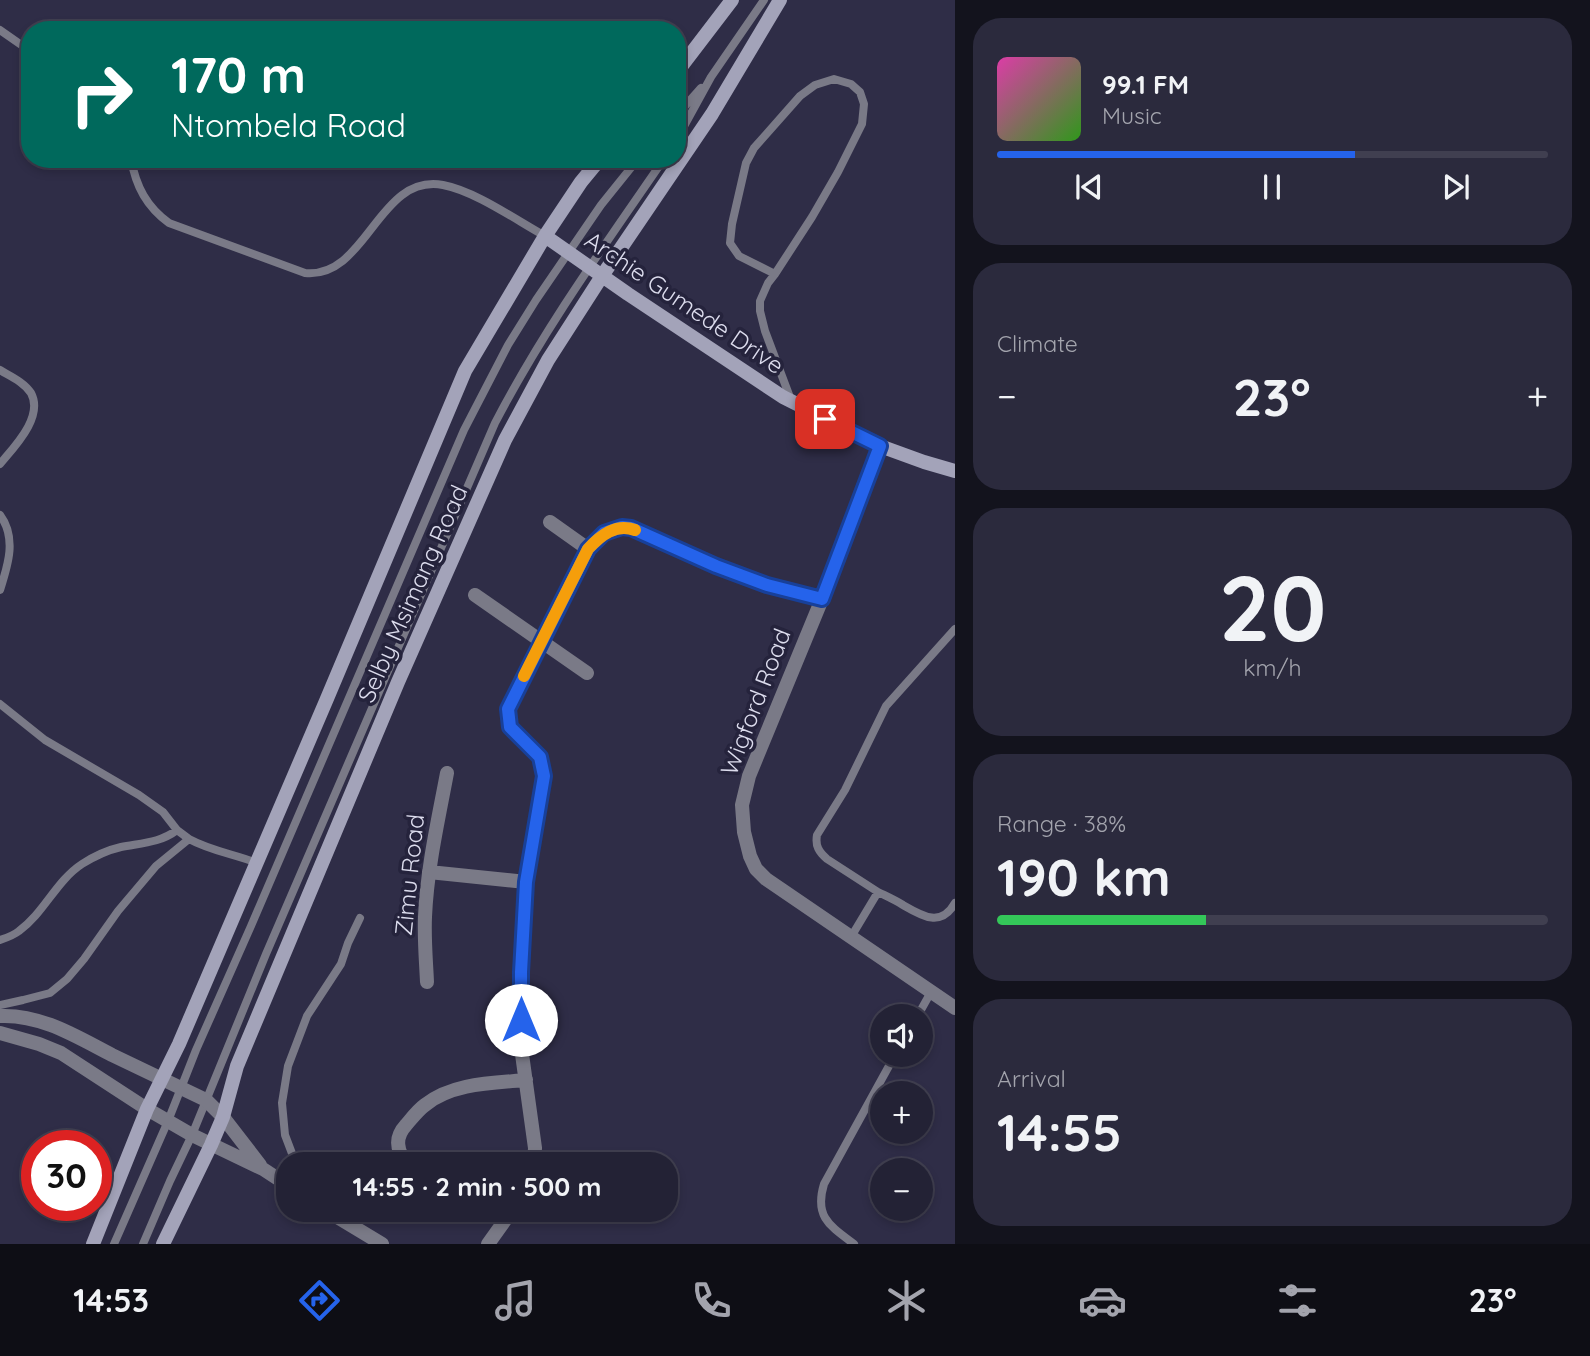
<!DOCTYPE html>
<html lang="en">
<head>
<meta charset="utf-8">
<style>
  :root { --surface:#232235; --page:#2b2a3d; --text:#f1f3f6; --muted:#a3a4ad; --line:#403f50; --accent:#2563eb }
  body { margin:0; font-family:Quicksand,sans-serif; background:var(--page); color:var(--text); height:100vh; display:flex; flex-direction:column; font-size:26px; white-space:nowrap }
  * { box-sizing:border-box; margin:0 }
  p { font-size:23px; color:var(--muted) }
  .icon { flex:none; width:38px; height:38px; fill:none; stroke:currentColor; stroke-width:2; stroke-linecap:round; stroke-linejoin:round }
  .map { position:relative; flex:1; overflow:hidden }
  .panel { display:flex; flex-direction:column; gap:18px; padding:18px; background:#13131d; width:635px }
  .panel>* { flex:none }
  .hud { position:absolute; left:21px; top:21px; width:665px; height:147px; border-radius:28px; box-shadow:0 4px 10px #0003,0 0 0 2px var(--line); background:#00695c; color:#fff; overflow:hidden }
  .controls { position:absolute; left:870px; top:1004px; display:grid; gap:14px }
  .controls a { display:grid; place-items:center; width:63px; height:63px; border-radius:50%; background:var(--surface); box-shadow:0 4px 10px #0003,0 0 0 2px var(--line); font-size:35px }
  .speed { position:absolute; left:21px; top:1130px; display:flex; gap:14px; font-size:35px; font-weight:700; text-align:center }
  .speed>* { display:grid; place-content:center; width:91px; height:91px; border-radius:50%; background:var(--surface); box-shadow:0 4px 10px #0003,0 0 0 2px var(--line); line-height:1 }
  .speed .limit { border:10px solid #d22; background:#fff; color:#111 }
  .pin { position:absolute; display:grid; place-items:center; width:60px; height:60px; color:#fff; margin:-30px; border-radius:14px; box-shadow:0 4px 10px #0006 }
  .me { position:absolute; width:77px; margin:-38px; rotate:0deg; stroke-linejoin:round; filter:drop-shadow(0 0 5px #0008) }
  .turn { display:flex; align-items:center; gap:24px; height:147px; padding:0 35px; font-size:32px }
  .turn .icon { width:91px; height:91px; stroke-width:2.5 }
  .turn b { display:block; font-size:49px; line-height:60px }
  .big { font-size:52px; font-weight:700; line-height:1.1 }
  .panel .widget { flex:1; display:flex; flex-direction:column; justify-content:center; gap:10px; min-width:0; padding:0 24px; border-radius:28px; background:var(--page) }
  .panel .dial { align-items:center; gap:0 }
  .dial b { font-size:91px; line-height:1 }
  .song { display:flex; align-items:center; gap:21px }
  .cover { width:84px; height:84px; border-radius:10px; background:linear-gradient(135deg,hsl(320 70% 55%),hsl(110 70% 35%)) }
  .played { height:7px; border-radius:4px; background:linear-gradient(90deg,var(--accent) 65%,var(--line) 65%) }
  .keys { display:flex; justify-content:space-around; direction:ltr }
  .heat { display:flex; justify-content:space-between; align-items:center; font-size:38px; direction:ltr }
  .charge { height:10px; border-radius:5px; background:linear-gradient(90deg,#34c759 38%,var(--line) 0) }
  .trip { position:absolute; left:276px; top:1152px; width:402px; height:70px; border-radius:28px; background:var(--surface); box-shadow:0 4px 10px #0003,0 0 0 2px var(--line); font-weight:700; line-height:70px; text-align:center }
  .tabs { display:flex; height:112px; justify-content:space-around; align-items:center; background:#0e0e15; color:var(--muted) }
  .tabs .icon { width:49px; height:49px }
  .tabs .on { color:var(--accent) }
  .tabs b { font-size:32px; color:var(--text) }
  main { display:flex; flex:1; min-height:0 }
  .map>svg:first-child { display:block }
</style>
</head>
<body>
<main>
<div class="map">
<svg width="955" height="1244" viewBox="0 0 955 1244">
  <rect width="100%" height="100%" fill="#2f2d47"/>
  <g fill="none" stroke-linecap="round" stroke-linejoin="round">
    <path stroke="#7a7a87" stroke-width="8" d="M0,30L30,51
      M677,115L701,88
      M677,139L711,77L764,0
      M131,159C136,187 147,207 169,223L305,273C367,279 378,173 443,185C475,191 516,220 545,236
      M775,274L739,256L730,243L732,224L746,163L754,148L800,96L815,85L834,79L851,84L860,92L864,104L862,124L838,172L812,217L775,274L768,283L760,301V311L765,331L791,400
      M0,370C10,376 24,382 31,393C44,417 14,447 0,464
      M0,515C17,538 8,565 0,590
      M0,704L45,740L139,795L163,812L177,830L189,839
      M878,892L827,859C819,852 815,846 817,835L845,790L886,706L955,629
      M851,937L878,892C886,896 895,900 903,905C922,916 941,928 955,903
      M0,940C6,938 14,935 19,931C44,913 56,881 82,864C93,857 108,850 121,847C141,843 160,843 177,830
      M0,1005L23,1000L50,993L67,979L84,959L118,911L156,866L189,839C211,851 234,854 257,863
      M917,1017L931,992
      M296,1164L285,1135L282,1103L288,1066L307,1016L341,964L348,943L360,918
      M114,1244L168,1121L196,1050L251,926L464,430L508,345L536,300L601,205L638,159
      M143,1244L170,1181L192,1135L266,954L495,423C544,329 604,246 664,159
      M854,1244C830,1226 814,1217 824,1184L895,1055"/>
    <path stroke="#7a7a87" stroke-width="14" d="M880,446L822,599L749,776L742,805L744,832L750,856L756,869L766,879L955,1008
      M550,522L588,549
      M475,595L587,673
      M429,872L526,882
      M427,982C426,960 424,939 425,917C427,869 438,821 447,773
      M407,1164C397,1151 394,1138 406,1125C412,1118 418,1110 425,1105C452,1083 493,1083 526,1080
      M534,1164L535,1148L521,1047V972L526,882L544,776L540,757L510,727L508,709L541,640L588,549L604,533L622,527L631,528L716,566L767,585L822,599
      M488,1244L513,1209"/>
    <path stroke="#7a7a87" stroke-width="14" d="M0,1016C41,1014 77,1037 112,1055C143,1070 175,1085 206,1100L223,1117L260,1165
      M0,1033L39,1044L61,1053L147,1109L192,1135L263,1169L289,1186
      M324,1209L382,1244"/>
    <path stroke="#a3a3b9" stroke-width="14" d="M677,72L732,0
      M545,236L628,294L783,397L880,446L924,462L955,471
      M93,1244L147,1109L179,1044L326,701L465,371L545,236L581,182L600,159
      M163,1244L211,1145L223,1117L237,1066L398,682L505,440L548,360L602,276L712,114L780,0"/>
  </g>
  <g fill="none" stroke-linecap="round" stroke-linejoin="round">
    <g stroke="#184099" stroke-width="18">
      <path id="route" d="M521,1020V972L526,882L544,776L540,757L510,727L508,709L588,549L604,533L622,527L631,528L716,566L767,585L822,599L880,446L825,419"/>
    </g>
    <use href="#route" stroke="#2563eb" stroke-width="12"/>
    <path stroke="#f59e0b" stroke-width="12" d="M524,676L588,549C601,535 616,523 635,530"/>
  </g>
  <g text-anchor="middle" stroke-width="7" stroke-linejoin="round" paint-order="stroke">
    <g font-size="24" fill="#dcdced" stroke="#25233c">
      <text transform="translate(684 303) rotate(34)" y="8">Archie Gumede Drive</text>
      <text transform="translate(413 594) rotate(-66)" y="8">Selby Msimang Road</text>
      <text transform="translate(756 702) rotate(-69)" y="8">Wigford Road</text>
      <text transform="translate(410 875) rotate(-84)" y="8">Zimu Road</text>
    </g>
  </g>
</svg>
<div class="controls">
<a><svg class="icon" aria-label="sound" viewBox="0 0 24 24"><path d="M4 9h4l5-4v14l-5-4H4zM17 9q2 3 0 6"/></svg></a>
<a>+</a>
<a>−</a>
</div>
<div class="speed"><div class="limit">30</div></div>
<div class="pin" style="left:825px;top:419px;background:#d93025"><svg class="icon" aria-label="arrive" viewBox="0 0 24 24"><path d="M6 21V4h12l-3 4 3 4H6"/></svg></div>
<svg class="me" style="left:521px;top:1020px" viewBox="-20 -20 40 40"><circle r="19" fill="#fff"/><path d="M0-13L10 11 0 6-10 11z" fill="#2563eb"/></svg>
<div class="trip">14:55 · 2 min · 500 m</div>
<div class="hud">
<div class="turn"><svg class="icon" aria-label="right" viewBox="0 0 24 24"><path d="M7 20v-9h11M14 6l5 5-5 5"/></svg><div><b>170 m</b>Ntombela Road</div></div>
</div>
</div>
<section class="panel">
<div class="widget">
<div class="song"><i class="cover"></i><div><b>99.1 FM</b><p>Music</p></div></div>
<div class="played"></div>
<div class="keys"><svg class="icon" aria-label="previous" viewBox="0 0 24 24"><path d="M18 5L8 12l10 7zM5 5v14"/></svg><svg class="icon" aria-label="pause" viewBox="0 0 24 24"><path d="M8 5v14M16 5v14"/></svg><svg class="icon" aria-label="next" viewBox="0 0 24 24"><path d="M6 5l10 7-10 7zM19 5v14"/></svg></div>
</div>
<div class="widget"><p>Climate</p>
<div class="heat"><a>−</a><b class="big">23°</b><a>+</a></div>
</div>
<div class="widget dial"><b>20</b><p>km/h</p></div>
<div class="widget"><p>Range · 38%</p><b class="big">190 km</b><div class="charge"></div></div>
<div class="widget"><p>Arrival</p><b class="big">14:55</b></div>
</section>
</main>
<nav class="tabs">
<b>14:53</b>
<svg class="icon on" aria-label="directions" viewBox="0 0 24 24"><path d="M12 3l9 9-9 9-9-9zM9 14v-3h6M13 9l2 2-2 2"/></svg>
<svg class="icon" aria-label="music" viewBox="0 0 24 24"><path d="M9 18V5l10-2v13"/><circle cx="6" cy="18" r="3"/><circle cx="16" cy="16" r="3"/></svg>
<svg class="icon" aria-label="phone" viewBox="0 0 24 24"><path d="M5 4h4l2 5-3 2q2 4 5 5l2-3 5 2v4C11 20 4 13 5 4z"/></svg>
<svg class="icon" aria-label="climate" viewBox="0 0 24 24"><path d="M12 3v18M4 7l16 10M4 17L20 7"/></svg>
<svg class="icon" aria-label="car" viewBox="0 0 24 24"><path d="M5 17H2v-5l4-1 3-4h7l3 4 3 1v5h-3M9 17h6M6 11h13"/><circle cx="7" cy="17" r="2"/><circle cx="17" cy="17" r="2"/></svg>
<svg class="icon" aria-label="filters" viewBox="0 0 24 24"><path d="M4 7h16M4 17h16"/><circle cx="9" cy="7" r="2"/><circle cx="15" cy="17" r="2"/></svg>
<b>23°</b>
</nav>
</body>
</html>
